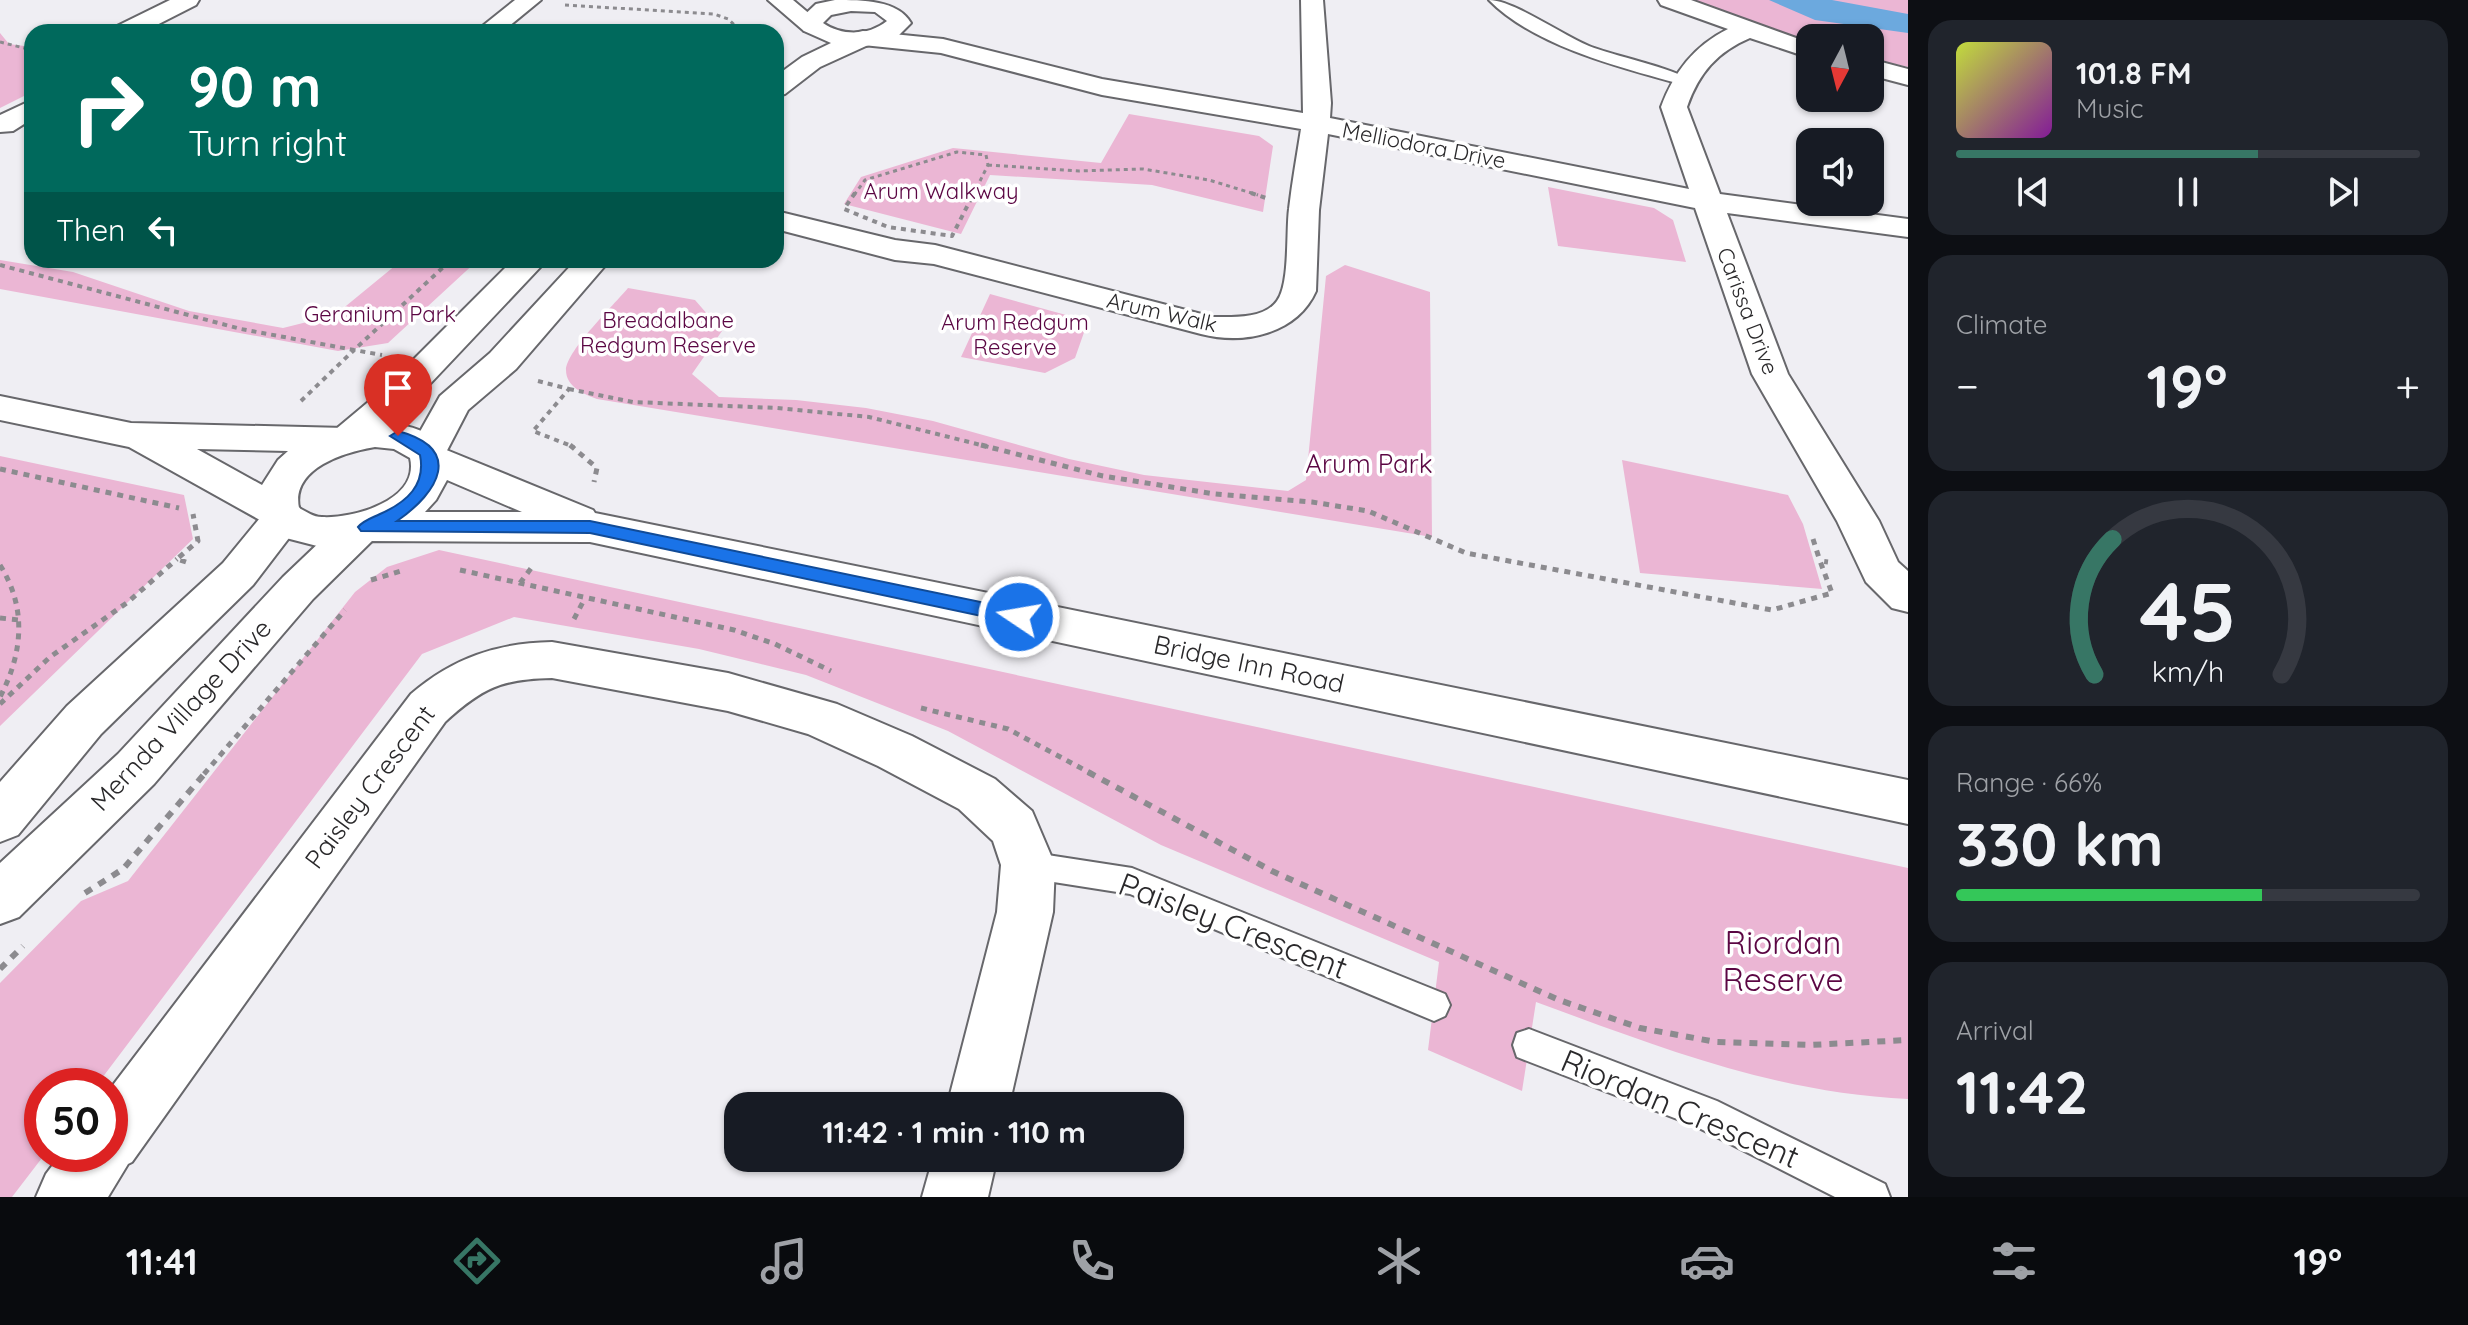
<!DOCTYPE html>
<html lang="en">
<head>
<meta charset="utf-8">
<style>
  :root { --surface:#171b24; --page:#20242c; --text:#f1f3f6; --muted:#9ea1a6; --line:#363941; --accent:#377665 }
  body { margin:0; font-family:Quicksand,sans-serif; background:var(--page); color:var(--text); height:100vh; display:flex; flex-direction:column; font-size:30px; white-space:nowrap }
  * { box-sizing:border-box; margin:0 }
  p { font-size:26px; color:var(--muted) }
  .icon { flex:none; width:44px; height:44px; fill:none; stroke:currentColor; stroke-width:2; stroke-linecap:round; stroke-linejoin:round }
  .map { position:relative; flex:1; overflow:hidden }
  .drawer { display:flex; flex-direction:column; gap:20px; padding:20px; background:#0d0f14; width:560px }
  .drawer>* { flex:none }
  .banner { position:absolute; left:24px; top:24px; width:760px; height:244px; border-radius:24px; box-shadow:0 2px 6px #0004; background:#00695c; color:#fff; overflow:hidden }
  .needle { width:52px; rotate:187deg }
  .tools { position:absolute; left:1796px; top:24px; display:grid; gap:16px }
  .tools a { display:grid; place-items:center; width:88px; height:88px; border-radius:16px; background:var(--surface); box-shadow:0 2px 6px #0004; font-size:40px }
  .speed { position:absolute; left:24px; top:1068px; display:flex; gap:16px; font-size:40px; font-weight:700; text-align:center }
  .speed>* { display:grid; place-content:center; width:104px; height:104px; border-radius:50%; background:var(--surface); box-shadow:0 2px 6px #0004; line-height:1 }
  .speed .limit { border:12px solid #d22; background:#fff; color:#111 }
  .pin { position:absolute; display:grid; place-items:center; width:68px; height:68px; color:#fff; margin:-82px -34px; border-radius:50% 50% 50% 0; rotate:-45deg; box-shadow:0 0 8px #0007 }
  .pin .icon { rotate:45deg }
  .me { position:absolute; width:88px; margin:-44px; rotate:282deg; stroke-linejoin:round; filter:drop-shadow(0 0 6px #0008) }
  .turn { display:flex; align-items:center; gap:28px; height:168px; padding:0 32px; font-size:36px }
  .turn .icon { width:104px; height:104px; stroke-width:2.5 }
  .turn b { display:block; font-size:56px; line-height:68px }
  .then { display:flex; align-items:center; height:76px; padding:0 32px; background:#0003; gap:16px; font-size:30px }
  .big { font-size:60px; font-weight:700; line-height:1.1 }
  .drawer .widget { flex:1; display:flex; flex-direction:column; justify-content:center; gap:12px; min-width:0; padding:0 28px; border-radius:24px; background:var(--page) }
  .drawer .dial { align-items:center; gap:0 }
  .dial svg { height:208px; overflow:visible; fill:none; stroke:var(--line); stroke-width:7; stroke-linecap:round; text-anchor:middle }
  .dial text { fill:var(--text); stroke:none }
  .song { display:flex; align-items:center; gap:24px }
  .cover { width:96px; height:96px; border-radius:12px; background:linear-gradient(135deg,hsl(70 70% 55%),hsl(290 70% 35%)) }
  .played { height:8px; border-radius:4px; background:linear-gradient(90deg,var(--accent) 65%,var(--line) 65%) }
  .keys { display:flex; justify-content:space-around; direction:ltr }
  .heat { display:flex; justify-content:space-between; align-items:center; font-size:44px; direction:ltr }
  .charge { height:12px; border-radius:6px; background:linear-gradient(90deg,#34c759 66%,var(--line) 0) }
  .trip { position:absolute; left:724px; top:1092px; width:460px; height:80px; border-radius:24px; background:var(--surface); box-shadow:0 2px 6px #0004; font-weight:700; line-height:80px; text-align:center }
  .tabs { display:flex; height:128px; justify-content:space-around; align-items:center; background:#090b0e; color:var(--muted) }
  .tabs .icon { width:56px; height:56px }
  .tabs .active { color:var(--accent) }
  .tabs b { font-size:36px; color:var(--text) }
  main { display:flex; flex:1; min-height:0 }
  .map>svg:first-child { display:block }
</style>
</head>
<body>
<main>
<div class="map">
<svg width="1908" height="1197" viewBox="0 0 1908 1197">
  <rect width="100%" height="100%" fill="#efeef3"/>
  <path fill="#ebb6d4" d="M1693,0H1908V67L1870,58V38H1810V42Z
    M0,33L9,44L32,47V92L0,108Z
    M1129,114L1259,136L1273,146L1263,212L1152,185L990,175L961,234L844,204L861,177L953,148L1101,163Z
    M1548,187L1654,208L1673,220L1686,262L1558,246Z
    M0,260L73,272L189,311L283,328L335,315L402,260H478L388,343L338,351L0,289Z
    M1345,265L1430,292L1432,537L597,399C584,394 566,387 566,370C567,350 614,305 628,288L695,300L722,331L692,374L719,397L796,400L866,408L933,421L1069,459L1144,475L1288,491L1306,480L1326,276Z
    M990,294L1088,321L1075,358L1045,373L961,357Z
    M0,456L184,495L193,539L0,726Z
    M1622,460L1788,495L1803,524L1822,589L1640,573Z
    M439,550L1908,868V1099C1775,1093 1659,1047 1536,1002L1522,1091L1428,1050L1439,962L1161,845L948,731L806,675L699,649L514,617L422,654L96,1086H42V1154H45L12,1197H0V983L81,901L128,881L355,592L387,567Z"/>
  <path fill="#6ca9de" d="M1769,0H1832L1908,14V33L1815,20Z"/>
  <g fill="none" stroke-linecap="round" stroke-linejoin="round">
    <g stroke="#67676b" stroke-width="4">
      <path id="service" d="M1489,0C1513,0 1562,35 1589,46C1611,55 1676,69 1689,80L1677,83C1618,67 1533,45 1489,0Z
        M1028,852L1132,868L1445,994L1450,1005L1445,1016L1434,1021L1130,894L1028,878L1018,874L1013,865L1018,856Z
        M1529,1029L1717,1101L1885,1184L1890,1197H1835L1695,1126L1517,1057L1513,1045L1517,1033Z"/>
    </g>
    <g stroke="#67676b" stroke-width="4">
      <path id="minor" d="M170,0H199L196,5L143,32H112L115,27Z
        M515,0H541L502,32H475Z
        M768,0H793L824,26L820,31H804Z
        M1301,0H1323L1331,103L1330,118L1689,189L1661,107C1674,72 1694,46 1728,29L1661,5L1658,0H1691L1810,43V58L1750,38C1717,52 1699,73 1687,107L1720,194L1908,219V237L1727,213L1788,374L1879,521L1898,562L1908,571V612L1892,608L1866,582L1837,521L1752,374L1695,208L1328,134L1319,210L1316,291C1297,334 1244,345 1201,334L934,264L895,260L776,229V211L895,240L935,245L1213,317C1234,317 1264,319 1277,301C1290,284 1286,231 1289,209C1292,182 1297,155 1301,129L1102,95L941,53L863,45L854,43L851,38L854,33L863,31L943,39L1102,79L1303,113Z
        M1870,59L1908,69V85L1870,75Z
        M32,100V119L13,131L0,132V115Z
        M552,642L728,673L837,704L912,736L995,779L1032,811L1055,865L1053,912L1009,1106H947L997,912L1001,865L993,841L959,809L878,766L808,734L728,711L552,678C502,679 482,688 445,722L132,1162L128,1164L108,1197H36L46,1174L61,1154H110V1089L411,694C453,658 497,643 552,642Z
        M933,1158H997L988,1197H922Z"/>
    </g>
    <g stroke="#67676b" stroke-width="4">
      <path id="tertiary" d="M835,0C863,0 898,0 911,23L899,35L866,46L820,67L785,94L776,96V76L802,57L831,43L804,31L799,20L816,4ZM851,11L875,12L887,21C868,36 842,36 823,23L831,15Z
        M513,260H547L411,404L364,447L350,450L336,447L331,438L336,429L385,388Z
        M576,260H610L516,369L468,410L441,462L427,466L413,462L408,453L440,396L490,353Z
        M284,503L299,507L305,517L253,585L101,734L18,835L0,842V782L67,706L223,563L269,507Z
        M360,513L375,518L381,528L375,538L313,599L154,784L19,917L0,924V863L118,754L283,577L345,518Z"/>
    </g>
    <g stroke="#67676b" stroke-width="4">
      <path id="secondary" d="M0,396L131,423L345,428C377,421 422,419 444,449L593,510L595,513L1908,780V824L590,542L366,541L321,547L286,538L267,524L129,447L0,420ZM375,447L394,449L410,458C420,500 353,519 322,517C313,517 307,512 299,508C291,468 345,452 375,447ZM197,449L288,451L278,460L262,485ZM447,480L522,512H425L436,500Z"/>
    </g>
    <path stroke="#8c8b8f" stroke-width="3" stroke-dasharray="4 4" stroke-linecap="butt" d="M565,5L714,14L728,19L742,32
      M0,42L32,50
      M988,165L1079,171L1143,169L1209,180L1258,195
      M854,195L865,180L957,152L986,155L988,165L973,195"/>
    <path stroke="#8c8b8f" stroke-width="4" stroke-dasharray="5 5" stroke-linecap="butt" d="M855,193L844,209L888,227L952,236L974,193
      M1251,193L1266,198
      M0,265L241,329L354,350L451,260
      M538,381L569,389L533,431L574,447
      M569,389L633,402L777,408L869,417L989,447
      M301,401L354,350L382,355"/>
    <path stroke="#8c8b8f" stroke-width="5" stroke-dasharray="6 6" stroke-linecap="butt" d="M570,445L597,468L594,482
      M981,445L1103,476L1215,494L1312,502L1368,511L1466,553L1772,610L1832,593L1820,561L1828,562
      M0,469L179,508
      M1813,539L1820,561
      M186,562L177,559L198,541L193,514
      M0,565C27,608 23,653 0,697
      M460,570L734,630L775,644L831,671
      M371,580L404,570
      M520,583L532,567
      M0,618L19,620
      M574,619L585,598
      M0,704L50,657L128,602L177,559
      M921,708L1008,729L1092,774
      M204,774L345,610"/>
    <path stroke="#8c8b8f" stroke-width="6" stroke-dasharray="8 8" stroke-linecap="butt" d="M1088,772L1272,871L1559,1000L1640,1028L1716,1042L1810,1045L1908,1040
      M85,893L123,869L206,772
      M0,969L23,946"/>
    <use href="#service" fill="#fff" fill-rule="evenodd"/>
    <use href="#minor" fill="#fff" fill-rule="evenodd"/>
    <use href="#tertiary" fill="#fff" fill-rule="evenodd"/>
    <use href="#secondary" fill="#fff" fill-rule="evenodd"/>
  </g>
  <path fill="#1a73e8" stroke="#114b97" stroke-width="2" d="M398,431C464,449 439,492 397,521H590L1019,610L1028,617L1019,624L590,533L361,531L358,527C364,520 372,518 380,514C407,502 426,485 420,455L390,436Z"/>
  <g text-anchor="middle" stroke-width="7" stroke-linejoin="round" paint-order="stroke">
    <g font-size="22" fill="#2a292b" stroke="#fff">
      <text transform="translate(1424 145) rotate(11)" y="8">Melliodora Drive</text>
      <text transform="translate(1748 311) rotate(69)" y="8">Carissa Drive</text>
      <text transform="translate(1162 312) rotate(13)" y="8">Arum Walk</text>
    </g>
    <g font-size="22" fill="#5b0643" stroke="#fff">
      <text x="941" y="199">Arum Walkway</text>
      <text x="380" y="322">Geranium Park</text>
      <text x="668" y="328">Breadalbane<tspan x="668" dy="25">Redgum Reserve</tspan></text>
      <text x="1015" y="330">Arum Redgum<tspan x="1015" dy="25">Reserve</tspan></text>
    </g>
    <g font-size="26" fill="#5b0643" stroke="#fff">
      <text x="1369" y="473">Arum Park</text>
    </g>
    <g font-size="26" fill="#2a292b" stroke="#fff">
      <text transform="translate(1249 664) rotate(12)" y="9">Bridge Inn Road</text>
      <text transform="translate(181 715) rotate(-47)" y="9">Mernda Village Drive</text>
      <text transform="translate(370 787) rotate(-53)" y="9">Paisley Crescent</text>
    </g>
    <g font-size="32" fill="#2a292b" stroke="#fff">
      <text transform="translate(1233 926) rotate(21)" y="11">Paisley Crescent</text>
      <text transform="translate(1680 1109) rotate(23)" y="11">Riordan Crescent</text>
    </g>
    <g font-size="32" fill="#5b0643" stroke="#fff">
      <text x="1783" y="954">Riordan<tspan x="1783" dy="37">Reserve</tspan></text>
    </g>
  </g>
</svg>
<div class="tools">
<a><svg class="needle" viewBox="-14 -14 28 28"><path d="M0-13l5 13h-10z" fill="#e53935"/><path d="M0 13l5-13h-10z" fill="#9ea1a6"/></svg></a>
<a><svg class="icon" aria-label="sound" viewBox="0 0 24 24"><path d="M4 9h4l5-4v14l-5-4H4zM17 9q2 3 0 6"/></svg></a>
</div>
<div class="speed"><div class="limit">50</div></div>
<div class="pin" style="left:398px;top:436px;background:#d93025"><svg class="icon" aria-label="arrive" viewBox="0 0 24 24"><path d="M6 21V4h12l-3 4 3 4H6"/></svg></div>
<svg class="me" style="left:1019px;top:617px" viewBox="-20 -20 40 40"><circle r="17" fill="#1a73e8" stroke="#fff" stroke-width="3"/><path d="M0-11L8 9 0 5-8 9z" fill="#fff"/></svg>
<div class="trip">11:42 · 1 min · 110 m</div>
<div class="banner">
<div class="turn"><svg class="icon" aria-label="right" viewBox="0 0 24 24"><path d="M7 20v-9h11M14 6l5 5-5 5"/></svg><div><b>90 m</b>Turn right</div></div>
<div class="then">Then<svg class="icon" aria-label="left" viewBox="0 0 24 24"><path d="M17 20v-9H6M10 6l-5 5 5 5"/></svg></div>
</div>
</div>
<section class="drawer">
<div class="widget">
<div class="song"><i class="cover"></i><div><b>101.8 FM</b><p>Music</p></div></div>
<div class="played"></div>
<div class="keys"><svg class="icon" aria-label="previous" viewBox="0 0 24 24"><path d="M18 5L8 12l10 7zM5 5v14"/></svg><svg class="icon" aria-label="pause" viewBox="0 0 24 24"><path d="M8 5v14M16 5v14"/></svg><svg class="icon" aria-label="next" viewBox="0 0 24 24"><path d="M6 5l10 7-10 7zM19 5v14"/></svg></div>
</div>
<div class="widget"><p>Climate</p>
<div class="heat"><a>−</a><b class="big">19°</b><a>+</a></div>
</div>
<div class="widget dial"><svg viewBox="0 0 100 80">
<path d="M14 69A42 42 0 1 1 86 69"/>
<path d="M14 69A42 42 0 0 1 21 17" stroke="#377665"/>
<text x="50" y="56" font-size="32" font-weight="700">45</text>
<text x="50" y="72" font-size="11">km/h</text>
</svg></div>
<div class="widget"><p>Range · 66%</p><b class="big">330 km</b><div class="charge"></div></div>
<div class="widget"><p>Arrival</p><b class="big">11:42</b></div>
</section>
</main>
<nav class="tabs">
<b>11:41</b>
<svg class="icon active" aria-label="directions" viewBox="0 0 24 24"><path d="M12 3l9 9-9 9-9-9zM9 14v-3h6M13 9l2 2-2 2"/></svg>
<svg class="icon" aria-label="music" viewBox="0 0 24 24"><path d="M9 18V5l10-2v13"/><circle cx="6" cy="18" r="3"/><circle cx="16" cy="16" r="3"/></svg>
<svg class="icon" aria-label="phone" viewBox="0 0 24 24"><path d="M5 4h4l2 5-3 2q2 4 5 5l2-3 5 2v4C11 20 4 13 5 4z"/></svg>
<svg class="icon" aria-label="climate" viewBox="0 0 24 24"><path d="M12 3v18M4 7l16 10M4 17L20 7"/></svg>
<svg class="icon" aria-label="car" viewBox="0 0 24 24"><path d="M5 17H2v-5l4-1 3-4h7l3 4 3 1v5h-3M9 17h6M6 11h13"/><circle cx="7" cy="17" r="2"/><circle cx="17" cy="17" r="2"/></svg>
<svg class="icon" aria-label="filters" viewBox="0 0 24 24"><path d="M4 7h16M4 17h16"/><circle cx="9" cy="7" r="2"/><circle cx="15" cy="17" r="2"/></svg>
<b>19°</b>
</nav>
</body>
</html>
